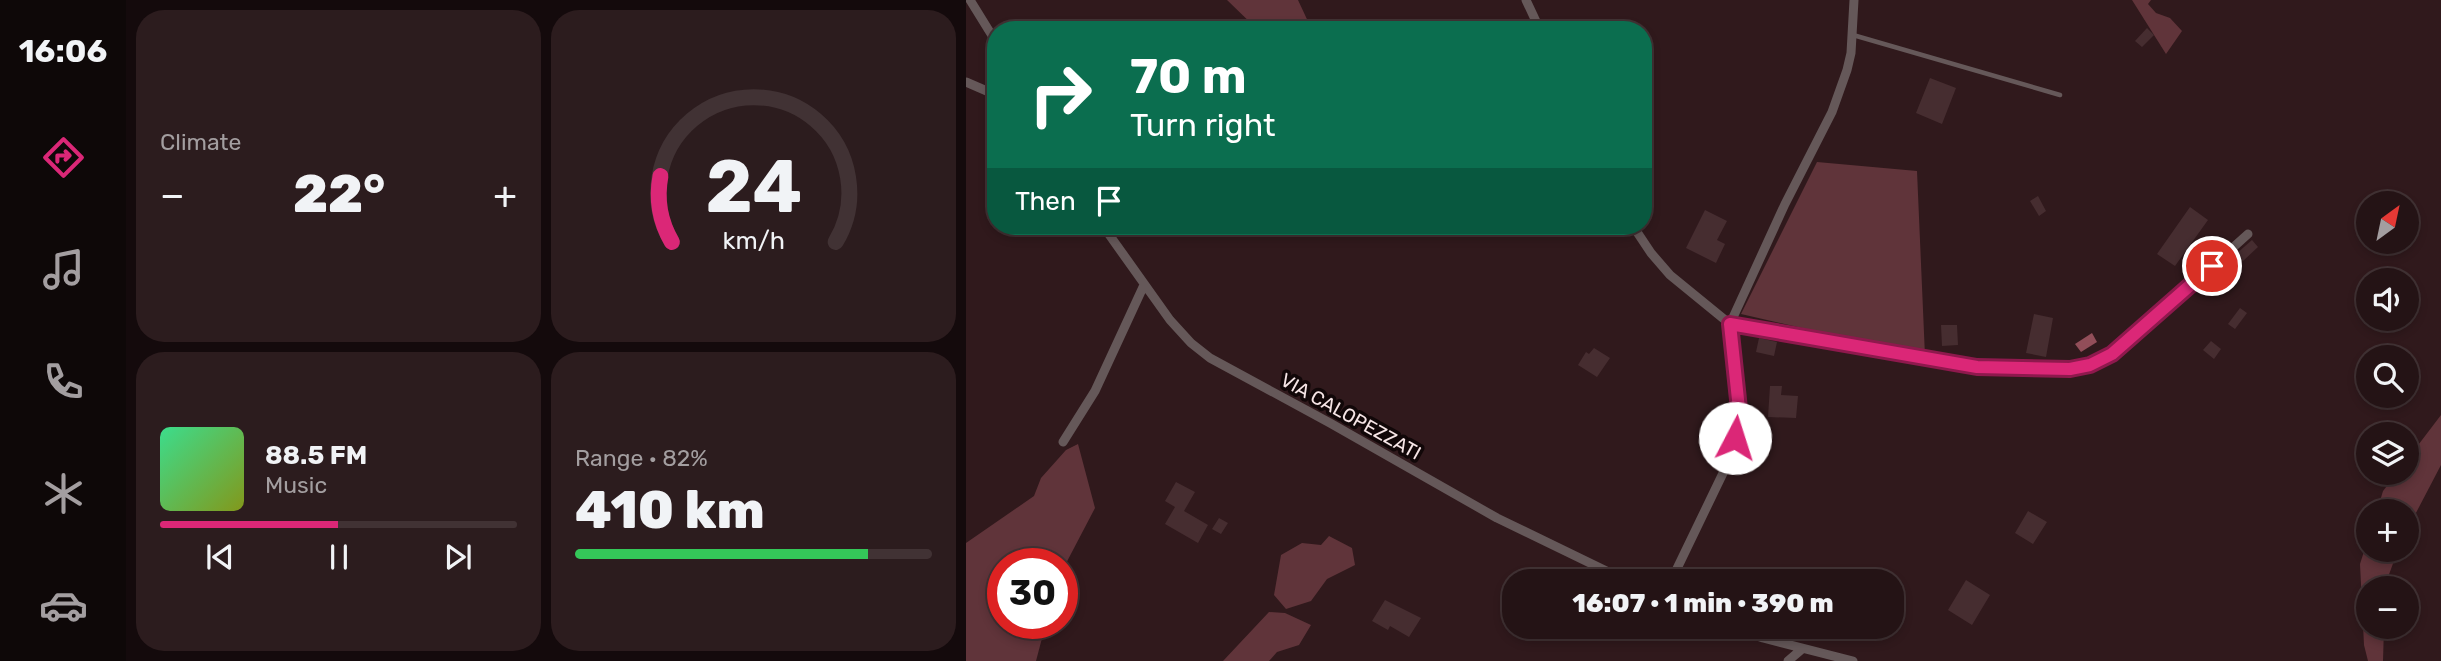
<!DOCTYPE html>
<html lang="en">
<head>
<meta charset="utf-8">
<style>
  :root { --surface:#241315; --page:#2c1c1e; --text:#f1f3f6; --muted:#a39ea0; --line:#413234; --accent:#db2777 }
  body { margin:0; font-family:Rubik,sans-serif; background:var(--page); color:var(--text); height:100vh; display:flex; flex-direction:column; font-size:26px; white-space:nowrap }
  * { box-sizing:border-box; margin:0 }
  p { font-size:23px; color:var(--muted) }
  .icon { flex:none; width:38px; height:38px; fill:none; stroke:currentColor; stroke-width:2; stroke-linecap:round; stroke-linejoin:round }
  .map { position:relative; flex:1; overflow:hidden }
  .sheet { display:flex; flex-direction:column; gap:10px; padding:10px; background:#140a0c; width:840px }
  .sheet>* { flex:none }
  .guide { position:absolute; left:21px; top:21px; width:665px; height:214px; border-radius:28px; box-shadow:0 4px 10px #0003,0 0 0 2px var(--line); background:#0b6e4f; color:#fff; overflow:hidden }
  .needle { width:46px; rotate:33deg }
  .tools { position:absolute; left:1390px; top:191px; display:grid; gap:14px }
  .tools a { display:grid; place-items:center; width:63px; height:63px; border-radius:50%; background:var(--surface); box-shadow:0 4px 10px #0003,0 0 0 2px var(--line); font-size:35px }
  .speed { position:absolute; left:21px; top:548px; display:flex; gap:14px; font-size:35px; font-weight:700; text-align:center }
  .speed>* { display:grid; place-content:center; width:91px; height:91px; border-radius:50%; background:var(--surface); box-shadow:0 4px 10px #0003,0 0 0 2px var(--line); line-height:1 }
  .speed .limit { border:10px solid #d22; background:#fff; color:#111 }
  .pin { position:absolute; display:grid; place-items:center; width:60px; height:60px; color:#fff; margin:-30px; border:4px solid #fff; border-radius:50%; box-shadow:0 2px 7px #0007 }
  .me { position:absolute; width:77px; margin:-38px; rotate:5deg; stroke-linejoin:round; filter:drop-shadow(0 0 5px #0008) }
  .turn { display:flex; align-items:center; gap:24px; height:147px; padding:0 28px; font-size:32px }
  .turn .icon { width:91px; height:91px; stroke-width:2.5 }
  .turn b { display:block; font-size:49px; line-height:60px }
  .then { display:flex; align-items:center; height:66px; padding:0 28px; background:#0003; gap:14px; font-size:26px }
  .big { font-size:52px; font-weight:800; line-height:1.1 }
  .sheet .widget { flex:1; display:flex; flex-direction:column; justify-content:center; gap:10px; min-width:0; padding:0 24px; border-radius:28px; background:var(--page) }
  .sheet .dial { align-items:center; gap:0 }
  .dial svg { height:182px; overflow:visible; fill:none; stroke:var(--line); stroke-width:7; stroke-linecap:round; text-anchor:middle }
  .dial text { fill:var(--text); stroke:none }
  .song { display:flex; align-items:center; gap:21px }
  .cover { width:84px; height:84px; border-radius:10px; background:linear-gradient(135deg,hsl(150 70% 55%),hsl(70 70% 35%)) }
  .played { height:7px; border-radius:4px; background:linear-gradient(90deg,var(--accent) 50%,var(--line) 50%) }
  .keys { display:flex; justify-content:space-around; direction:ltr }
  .heat { display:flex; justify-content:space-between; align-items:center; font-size:38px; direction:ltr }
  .charge { height:10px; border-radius:5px; background:linear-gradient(90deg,#34c759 82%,var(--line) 0) }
  .sheet .tiles { flex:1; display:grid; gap:10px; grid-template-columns:repeat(2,1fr) }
  .trip { position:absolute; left:536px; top:569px; width:402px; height:70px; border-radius:28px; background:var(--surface); box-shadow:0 4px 10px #0003,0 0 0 2px var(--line); font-weight:800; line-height:70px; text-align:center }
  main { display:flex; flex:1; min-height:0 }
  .dock { display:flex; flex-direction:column; width:126px; justify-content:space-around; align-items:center; background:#0e0808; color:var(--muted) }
  .dock .icon { width:49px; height:49px }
  .dock .on { color:var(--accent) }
  .dock b { font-size:32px; color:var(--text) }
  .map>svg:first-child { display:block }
</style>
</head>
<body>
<main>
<nav class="dock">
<b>16:06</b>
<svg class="icon on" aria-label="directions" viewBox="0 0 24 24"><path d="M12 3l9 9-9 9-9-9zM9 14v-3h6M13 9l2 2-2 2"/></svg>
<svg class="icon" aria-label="music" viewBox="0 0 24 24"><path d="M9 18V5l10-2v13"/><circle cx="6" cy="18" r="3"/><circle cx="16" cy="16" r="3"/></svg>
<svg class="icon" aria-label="phone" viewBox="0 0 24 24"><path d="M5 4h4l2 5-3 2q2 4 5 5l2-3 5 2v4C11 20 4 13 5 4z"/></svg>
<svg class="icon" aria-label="climate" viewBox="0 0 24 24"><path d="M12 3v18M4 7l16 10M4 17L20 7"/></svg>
<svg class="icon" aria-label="car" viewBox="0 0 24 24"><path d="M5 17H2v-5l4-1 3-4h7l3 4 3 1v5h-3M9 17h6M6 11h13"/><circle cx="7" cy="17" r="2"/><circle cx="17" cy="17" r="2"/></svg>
</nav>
<section class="sheet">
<div class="tiles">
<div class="widget"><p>Climate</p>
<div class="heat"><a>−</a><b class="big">22°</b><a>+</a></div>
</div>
<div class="widget dial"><svg viewBox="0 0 100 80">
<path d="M14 69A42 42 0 1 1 86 69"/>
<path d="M14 69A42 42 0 0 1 9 40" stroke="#db2777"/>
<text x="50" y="56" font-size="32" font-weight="700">24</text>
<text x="50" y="72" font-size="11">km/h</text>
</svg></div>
<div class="widget">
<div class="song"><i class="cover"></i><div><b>88.5 FM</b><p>Music</p></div></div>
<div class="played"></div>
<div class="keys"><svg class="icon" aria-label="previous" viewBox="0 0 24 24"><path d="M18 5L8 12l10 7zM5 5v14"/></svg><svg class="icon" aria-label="pause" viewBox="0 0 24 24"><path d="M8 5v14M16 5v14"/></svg><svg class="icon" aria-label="next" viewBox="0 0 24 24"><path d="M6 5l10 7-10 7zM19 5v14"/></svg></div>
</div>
<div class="widget"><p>Range · 82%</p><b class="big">410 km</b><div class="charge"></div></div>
</div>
</section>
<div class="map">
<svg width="1475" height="661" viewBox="0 0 1475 661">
  <rect width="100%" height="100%" fill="#30191c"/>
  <path fill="#60343a" d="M261,0H332L346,30H292Z
    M1166,0H1185L1182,4L1190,13L1204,18L1216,31L1200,54Z
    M851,162L951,171L959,356L775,314Z
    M1475,415V465L1440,532V511H1411L1417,491L1431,473L1440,472V461Z
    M112,444L129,508L96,571V564H37V623H80L70,661H0V543L68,496L75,478L100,450Z
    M363,536L386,548L389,565L361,579L345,601L320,609L308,595L315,555L336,543L355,545Z
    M1402,539V550H1432L1418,588H1402V626L1418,627L1417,661H1402L1398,645L1394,564Z
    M303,612L319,613L345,625L333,645L311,652L303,661H257Z"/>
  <path fill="#924e59" d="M1126,333L1131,342L1115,352L1109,344Z"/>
  <path fill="#462d30" d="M1181,28L1188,35L1176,47L1169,41Z
    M964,78L990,88L976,124L950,113Z
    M1072,196L1080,211L1073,216L1064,201Z
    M1224,207L1242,220L1209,266L1191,254Z
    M739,210L761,221L751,240L759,244L750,263L720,248Z
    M1286,240L1292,247L1277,261L1270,254Z
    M1274,308L1281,313L1269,329L1262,324Z
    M1068,314L1087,318L1080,357L1060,353Z
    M975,325H991L992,345L976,346Z
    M793,338L811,342L808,356L790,352Z
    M1245,341L1255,349L1248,359L1237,350Z
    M628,348L644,358L631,377L612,365L620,352L623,354Z
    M804,386H816L815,395L832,396L830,418L802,417Z
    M210,482L229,492L218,511L242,525L232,543L199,524L209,507L199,501Z
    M1062,511L1081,522L1067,544L1049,533Z
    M253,518L262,523L255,534L246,529Z
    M1000,580L1024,595L1006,625L982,610Z
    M419,600L455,618L443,637L424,626L422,630L406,621Z"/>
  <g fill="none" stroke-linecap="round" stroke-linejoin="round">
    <path stroke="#655859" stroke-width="4.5" d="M887,35L1094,95"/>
    <path stroke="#655859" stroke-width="9" d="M4,0L30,42
      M560,0L574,30
      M0,82L30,95
      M137,226L204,320L225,343L244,358L364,423L531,518L661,581
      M667,226L685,253L704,275L764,324L998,365L1091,370L1118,367L1146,353L1193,314L1282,234
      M97,442L129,391L178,285
      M705,581L759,469L769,438L773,409L764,324L819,204L866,112L881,70L885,53L888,0
      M762,626L797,638L887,661
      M822,661L836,649"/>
  </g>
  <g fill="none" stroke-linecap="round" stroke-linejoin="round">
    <g stroke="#8e194d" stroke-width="18">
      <path id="route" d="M769,438L773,409L764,324L1011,367L1104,369L1124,365L1146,354L1246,266"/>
    </g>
    <use href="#route" stroke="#db2777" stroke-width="12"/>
  </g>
  <g text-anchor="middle" stroke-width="7" stroke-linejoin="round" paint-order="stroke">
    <g font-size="19" fill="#f6e5e6" stroke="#110708">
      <text transform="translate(385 416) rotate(29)" y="7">VIA CALOPEZZATI</text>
    </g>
  </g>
</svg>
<div class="tools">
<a><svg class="needle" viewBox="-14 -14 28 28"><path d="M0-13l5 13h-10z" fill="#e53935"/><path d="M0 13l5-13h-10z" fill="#a39ea0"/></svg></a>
<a><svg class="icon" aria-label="sound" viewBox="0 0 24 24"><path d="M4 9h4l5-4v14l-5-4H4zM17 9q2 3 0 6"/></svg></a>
<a><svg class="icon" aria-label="search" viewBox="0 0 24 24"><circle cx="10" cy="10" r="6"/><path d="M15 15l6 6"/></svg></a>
<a><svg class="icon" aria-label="layers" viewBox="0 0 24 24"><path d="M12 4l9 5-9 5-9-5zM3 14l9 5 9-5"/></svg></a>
<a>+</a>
<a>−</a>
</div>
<div class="speed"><div class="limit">30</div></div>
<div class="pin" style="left:1246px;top:266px;background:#d93025"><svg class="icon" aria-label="arrive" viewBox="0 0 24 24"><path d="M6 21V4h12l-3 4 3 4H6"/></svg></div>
<svg class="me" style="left:769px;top:438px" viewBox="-20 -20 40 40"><circle r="19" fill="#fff"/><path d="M0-13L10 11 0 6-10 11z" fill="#db2777"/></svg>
<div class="trip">16:07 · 1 min · 390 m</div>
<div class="guide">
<div class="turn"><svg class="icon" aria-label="right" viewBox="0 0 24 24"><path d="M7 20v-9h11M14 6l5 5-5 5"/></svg><div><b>70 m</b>Turn right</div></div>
<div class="then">Then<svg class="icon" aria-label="arrive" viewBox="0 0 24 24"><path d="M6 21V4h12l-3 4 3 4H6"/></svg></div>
</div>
</div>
</main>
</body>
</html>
